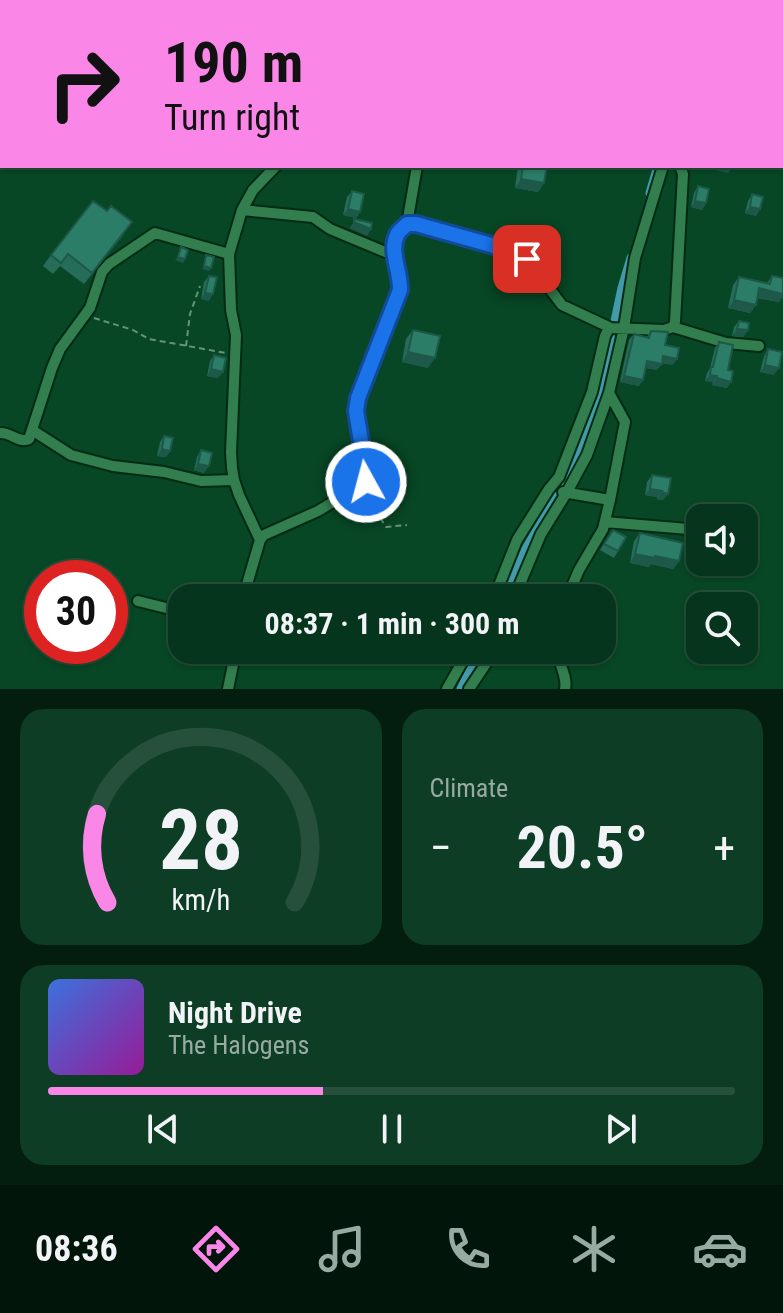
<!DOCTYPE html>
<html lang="en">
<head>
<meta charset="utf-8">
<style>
  :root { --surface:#05351c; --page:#0e3d25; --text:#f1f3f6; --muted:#97aba3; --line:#26503b; --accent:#fa87e8 }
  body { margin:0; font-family:"Roboto Condensed",sans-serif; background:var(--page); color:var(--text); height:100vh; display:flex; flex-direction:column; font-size:30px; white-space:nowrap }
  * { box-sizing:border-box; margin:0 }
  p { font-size:26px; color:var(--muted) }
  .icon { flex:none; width:44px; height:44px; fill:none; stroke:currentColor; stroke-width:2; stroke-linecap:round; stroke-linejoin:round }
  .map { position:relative; height:689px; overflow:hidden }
  .details { display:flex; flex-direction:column; gap:20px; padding:20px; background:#031d0f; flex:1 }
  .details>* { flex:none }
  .hud { position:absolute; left:0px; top:0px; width:784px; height:168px; box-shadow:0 2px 6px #0004,0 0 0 2px var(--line); background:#fa87e8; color:#111; overflow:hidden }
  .tools { position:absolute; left:686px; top:504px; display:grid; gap:16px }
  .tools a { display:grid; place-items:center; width:72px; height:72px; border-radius:16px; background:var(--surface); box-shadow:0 2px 6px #0004,0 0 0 2px var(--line); font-size:40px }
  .speed { position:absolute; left:24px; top:560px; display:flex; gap:16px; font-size:40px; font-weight:700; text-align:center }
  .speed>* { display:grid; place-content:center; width:104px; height:104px; border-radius:50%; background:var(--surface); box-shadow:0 2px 6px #0004,0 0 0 2px var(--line); line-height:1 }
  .speed .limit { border:12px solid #d22; background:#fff; color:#111 }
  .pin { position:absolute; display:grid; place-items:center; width:68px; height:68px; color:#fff; margin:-34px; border-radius:16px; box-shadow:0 4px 12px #0006 }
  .me { position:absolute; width:88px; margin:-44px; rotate:353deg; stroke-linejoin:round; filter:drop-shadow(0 0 6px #0008) }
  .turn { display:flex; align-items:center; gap:28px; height:168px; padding:0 32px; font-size:36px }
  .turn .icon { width:104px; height:104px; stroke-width:2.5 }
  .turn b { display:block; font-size:56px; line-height:68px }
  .big { font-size:60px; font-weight:700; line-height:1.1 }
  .details .widget { flex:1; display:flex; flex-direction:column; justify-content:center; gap:12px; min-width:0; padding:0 28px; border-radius:24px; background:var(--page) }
  .details .dial { align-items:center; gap:0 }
  .dial svg { height:208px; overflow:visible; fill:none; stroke:var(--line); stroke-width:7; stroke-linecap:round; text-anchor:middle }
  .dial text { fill:var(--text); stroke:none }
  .song { display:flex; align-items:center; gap:24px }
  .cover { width:96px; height:96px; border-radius:12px; background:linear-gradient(135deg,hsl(220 70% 55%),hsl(300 70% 35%)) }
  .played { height:8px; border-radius:4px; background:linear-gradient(90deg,var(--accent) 40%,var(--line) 40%) }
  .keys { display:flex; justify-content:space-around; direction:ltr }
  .heat { display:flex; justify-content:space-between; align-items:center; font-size:44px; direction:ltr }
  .details .tiles { flex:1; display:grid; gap:20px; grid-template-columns:1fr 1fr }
  .widget:last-child { grid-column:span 2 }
  .trip { position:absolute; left:168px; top:584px; width:448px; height:80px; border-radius:24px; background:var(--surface); box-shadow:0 2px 6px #0004,0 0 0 2px var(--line); font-weight:700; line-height:80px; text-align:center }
  .tabs { display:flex; height:128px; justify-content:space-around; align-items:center; background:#02150b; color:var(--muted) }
  .tabs .icon { width:56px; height:56px }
  .tabs .active { color:var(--accent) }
  .tabs b { font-size:36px; color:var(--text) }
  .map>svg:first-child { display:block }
</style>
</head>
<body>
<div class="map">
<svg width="783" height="689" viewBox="0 0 783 689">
  <rect width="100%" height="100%" fill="#074725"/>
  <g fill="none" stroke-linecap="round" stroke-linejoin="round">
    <path stroke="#439aab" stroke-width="9" d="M705,2V0
      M650,193L658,166
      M504,598L524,552L566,480L597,406L622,288L631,258
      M461,689L480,650"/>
    <g stroke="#012b13" stroke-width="14">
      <path id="minor" d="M283,0L286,2
        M698,0V2
        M397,2L398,0
        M715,2V0
        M782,44H783
        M242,210L313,217L330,229L395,256
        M407,224H416L491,245L527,259L562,305L611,328L664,330L673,327L675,322L683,174L680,166
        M673,327L726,343L759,346
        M609,393L625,422L610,500
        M32,430L71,455L113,466L164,472L201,481L234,480L239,495L260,540
        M0,433C11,432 19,444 29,439L52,368L60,349L90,308L102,272L109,264L155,233L229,254
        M234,480L232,468L231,452L236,335L231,310L229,254L242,210L253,190L276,166
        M563,492L610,500L603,529L579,570L567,598
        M605,522L700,530
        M243,598L260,540L264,535L318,511L366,482L367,478L356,411L358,398L400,290L401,278L395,265L397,235L407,224L417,166
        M494,598L517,540L549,489L559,477L592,392L605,336L608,330L611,328
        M514,598L541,534L567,492L587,455L609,393L624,328L635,258L663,166
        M138,601L182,612
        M535,650L558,656
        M559,650C557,664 568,675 565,689
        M228,689L236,650
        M447,689L469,650
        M469,689L489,659L493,650"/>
    </g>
    <path stroke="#639577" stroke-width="2" stroke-dasharray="6 4" stroke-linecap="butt" d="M202,2L203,0
      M94,318L133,330L149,339L226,353
      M186,346L190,314L200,286
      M373,489C381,505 374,510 386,527L407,525"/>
    <use href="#minor" stroke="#327e4e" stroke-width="10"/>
  </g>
  <path fill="#256c59" d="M518,166H547L544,183L538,192L515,188Z
    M698,186L706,203L702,210L691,207L694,193Z
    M352,191L360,212L356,218L343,215L347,197Z
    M752,194L760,209L756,216L745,213L748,201Z
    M107,211L124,234L84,284L60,266L53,274L43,266L51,255Z
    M209,276V301L201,299L204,282Z
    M772,276L779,302L757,298L756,305L750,313L728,308L733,285L739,277L767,283Z
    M739,321L748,330L743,337L732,336L734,327Z
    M413,330L428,368L402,362L406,339Z
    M651,331L665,345L673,365L662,363L657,370L646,368L639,386L620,382L629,340L634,334L647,337Z
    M719,342L728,370L727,388L712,385L713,382L705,381L707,373L710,368L715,348Z
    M768,349L774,375L760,372L764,356Z
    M214,355L218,378L207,376L210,361Z
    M164,436L170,451L166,457L157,456L160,442Z
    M201,450L204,473L194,470L197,457Z
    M652,475L668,494L663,500L657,499V497L645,495L647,482Z
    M613,530L618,551L614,558L600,550Z
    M640,533L679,561L673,569L651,564L649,567L630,563L634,541Z
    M700,536V555L694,554L697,541Z"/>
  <path fill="#1e5849" d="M0,87L2,88V99L0,98Z
    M718,166H729L733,167L728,173L715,170Z
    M521,179L544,183L538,192L515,188Z
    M695,201L706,203L702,210L691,207Z
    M750,207L760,209L756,216L745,213Z
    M348,209L360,212L356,218L343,215Z
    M354,222L371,229L367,236L349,228Z
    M178,257L185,259L183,263L175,260Z
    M204,266L211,268L209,271L202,269Z
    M759,288L783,294V297L779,302L753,297Z
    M205,293L213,294L209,301L201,299Z
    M734,300L756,305L750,313L728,308Z
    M737,329L748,330L743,337L732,336Z
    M408,352L435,358L428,368L402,362Z
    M663,356L677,359L673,365L659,362Z
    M647,361L662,364L657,370L643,367Z
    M765,365L779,368L774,375L760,372Z
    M211,369L223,372L218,378L207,376Z
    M710,375L717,376L713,382L705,381Z
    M624,376L643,380L639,386L620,382Z
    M717,378L731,382L727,388L712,385Z
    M162,449L170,451L166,457L157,456Z
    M198,464L209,466L204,473L194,470Z
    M650,489L662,491L657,497L645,495Z
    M661,492L668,494L663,500L657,499Z
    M698,547L700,548V555L694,554Z
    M635,554L655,556L679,561L673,569L651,564L649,567L630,563Z"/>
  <path fill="#2b7d68" stroke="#1e5849" stroke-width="2" d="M740,0H755V2H740Z
    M782,5H783L782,31Z
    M0,68L2,69V88L0,87Z
    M523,166H547L544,183L521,179Z
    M698,186L709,189L706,203L695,201Z
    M352,191L364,194L360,212L348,209Z
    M752,194L763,197L760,209L750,207Z
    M93,201L107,211L111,206L132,222L92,273L68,254L61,263L51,255Z
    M354,219L372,223L371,229L354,222Z
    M181,247L188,250L185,259L178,257Z
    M206,255L214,257L211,268L204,266Z
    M209,276L217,277L213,294L205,293Z
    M772,276L783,278V294L759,288L756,305L734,300L739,277L770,284Z
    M739,321L749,323L748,330L737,329Z
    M413,330L440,336L435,358L408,352Z
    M651,331L668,332L665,345L679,348L677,359L663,356L662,364L647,361L643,380L624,376L634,334L649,338Z
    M719,342L733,345L728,370L733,371L731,382L717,378V376L710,375L711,367H713Z
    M768,349L782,352L779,368L765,365Z
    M214,355L226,358L223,372L211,369Z
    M164,436L173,438L170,451L162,449Z
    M201,450L212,453L209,466L198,464Z
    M652,475L671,478L668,494L661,492L662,491L650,489Z
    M613,530L626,537L618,551L604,544Z
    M640,533L683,543L679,561L655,556V558L635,554Z"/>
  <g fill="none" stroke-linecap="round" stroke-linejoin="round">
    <g stroke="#114b97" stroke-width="20">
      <path id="route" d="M366,482L367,478L356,411L358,398L400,290C401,273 389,251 397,235C399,230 404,228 407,224H416L491,245L527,259"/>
    </g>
    <use href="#route" stroke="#1a73e8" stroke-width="14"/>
  </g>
</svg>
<div class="tools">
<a><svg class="icon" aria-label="sound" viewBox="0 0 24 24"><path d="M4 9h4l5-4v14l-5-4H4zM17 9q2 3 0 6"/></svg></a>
<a><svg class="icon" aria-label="search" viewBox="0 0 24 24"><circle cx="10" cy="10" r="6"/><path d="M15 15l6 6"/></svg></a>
</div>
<div class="speed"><div class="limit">30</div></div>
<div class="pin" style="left:527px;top:259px;background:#d93025"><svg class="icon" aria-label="arrive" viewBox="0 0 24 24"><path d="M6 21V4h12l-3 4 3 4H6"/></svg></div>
<svg class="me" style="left:366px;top:482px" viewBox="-20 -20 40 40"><circle r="17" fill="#1a73e8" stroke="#fff" stroke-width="3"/><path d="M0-11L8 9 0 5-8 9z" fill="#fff"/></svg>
<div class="trip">08:37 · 1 min · 300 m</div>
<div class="hud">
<div class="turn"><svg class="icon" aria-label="right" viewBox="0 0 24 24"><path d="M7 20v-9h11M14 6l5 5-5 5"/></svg><div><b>190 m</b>Turn right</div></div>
</div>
</div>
<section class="details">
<div class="tiles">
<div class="widget dial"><svg viewBox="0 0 100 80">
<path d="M14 69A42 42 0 1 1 86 69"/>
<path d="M14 69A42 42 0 0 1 10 35" stroke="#fa87e8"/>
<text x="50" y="56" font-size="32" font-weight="700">28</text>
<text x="50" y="72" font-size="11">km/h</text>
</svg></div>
<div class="widget"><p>Climate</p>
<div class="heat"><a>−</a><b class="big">20.5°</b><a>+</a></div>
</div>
<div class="widget">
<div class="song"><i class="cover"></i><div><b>Night Drive</b><p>The Halogens</p></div></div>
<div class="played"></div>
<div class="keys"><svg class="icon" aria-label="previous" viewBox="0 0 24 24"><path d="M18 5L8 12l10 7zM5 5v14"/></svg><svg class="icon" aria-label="pause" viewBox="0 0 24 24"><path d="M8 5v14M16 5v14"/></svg><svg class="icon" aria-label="next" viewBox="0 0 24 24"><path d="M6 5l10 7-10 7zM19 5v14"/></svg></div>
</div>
</div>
</section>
<nav class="tabs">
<b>08:36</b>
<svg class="icon active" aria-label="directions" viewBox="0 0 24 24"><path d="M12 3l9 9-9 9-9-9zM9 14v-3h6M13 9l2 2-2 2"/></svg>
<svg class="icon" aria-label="music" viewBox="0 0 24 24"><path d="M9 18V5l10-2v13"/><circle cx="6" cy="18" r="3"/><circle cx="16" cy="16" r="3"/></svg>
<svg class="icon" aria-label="phone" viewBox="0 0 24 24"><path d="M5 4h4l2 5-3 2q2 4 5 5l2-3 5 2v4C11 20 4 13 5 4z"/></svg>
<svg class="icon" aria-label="climate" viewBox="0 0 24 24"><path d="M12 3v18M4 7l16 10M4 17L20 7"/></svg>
<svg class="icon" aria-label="car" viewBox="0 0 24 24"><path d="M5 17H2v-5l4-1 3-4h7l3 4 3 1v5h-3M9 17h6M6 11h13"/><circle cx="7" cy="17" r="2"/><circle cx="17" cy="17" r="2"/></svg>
</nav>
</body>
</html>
